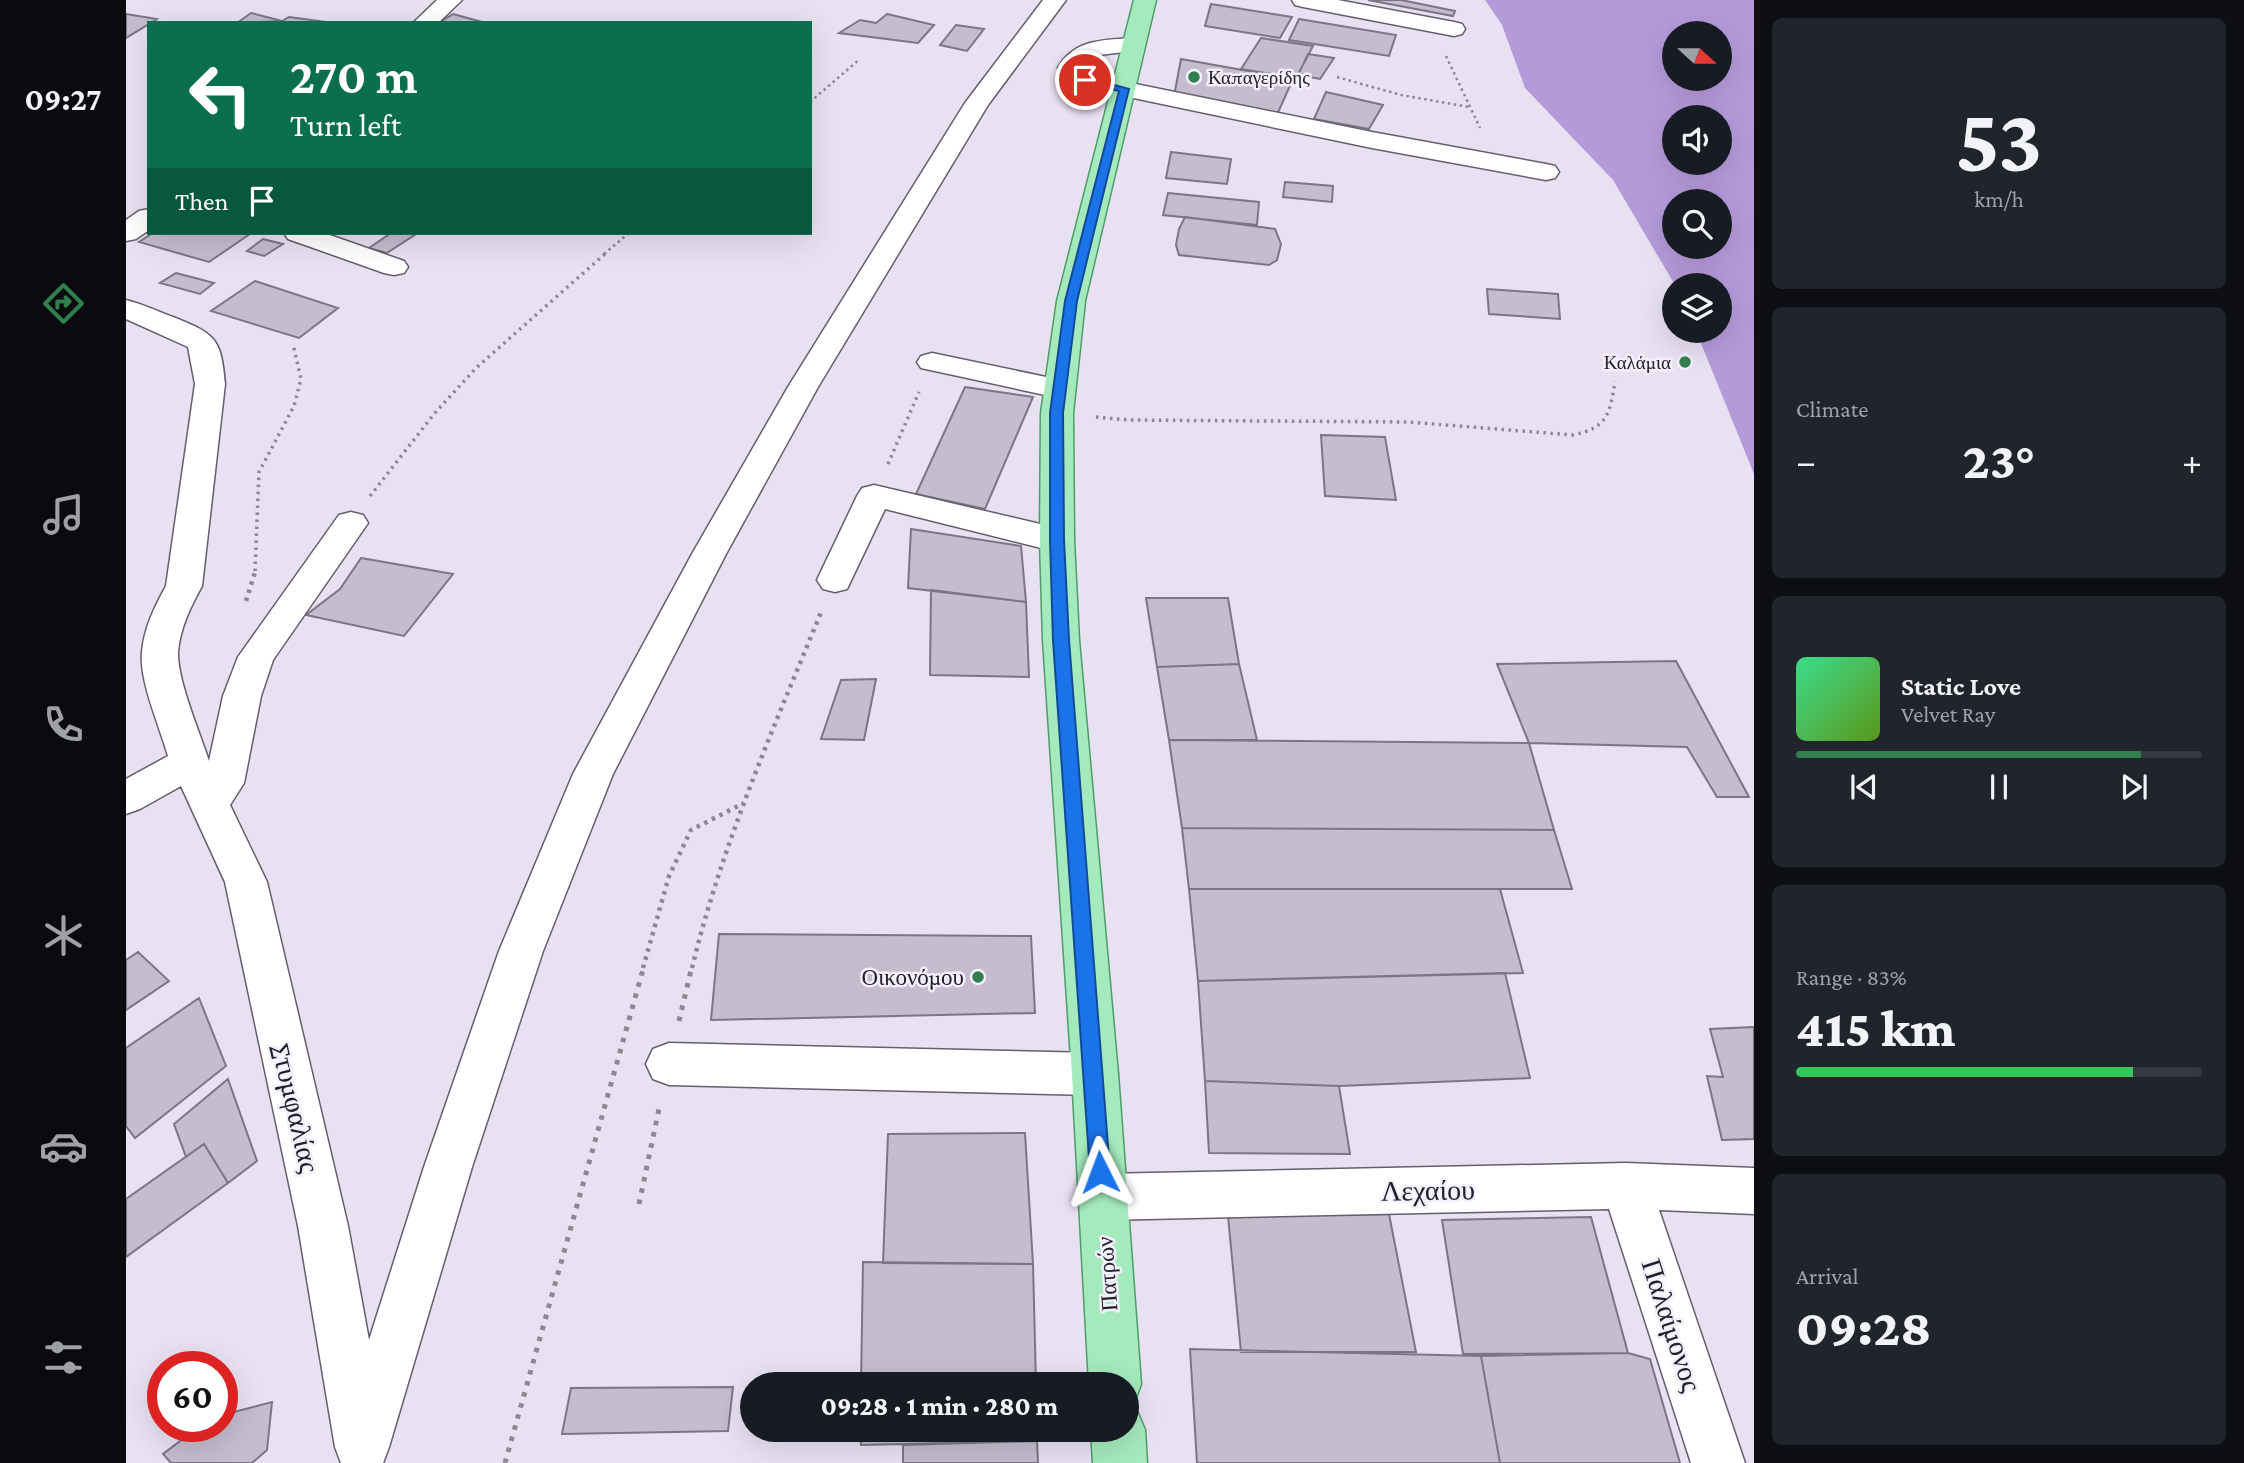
<!DOCTYPE html>
<html lang="en">
<head>
<meta charset="utf-8">
<style>
  :root { --surface:#171b24; --page:#20242c; --text:#f1f3f6; --muted:#9ea1a6; --line:#363941; --accent:#327f4e }
  body { margin:0; font-family:"Crimson Pro",serif; background:var(--page); color:var(--text); height:100vh; display:flex; flex-direction:column; font-size:26px; white-space:nowrap }
  * { box-sizing:border-box; margin:0 }
  p { font-size:23px; color:var(--muted) }
  .icon { flex:none; width:38px; height:38px; fill:none; stroke:currentColor; stroke-width:2; stroke-linecap:round; stroke-linejoin:round }
  .map { position:relative; flex:1; overflow:hidden }
  .side { display:flex; flex-direction:column; gap:18px; padding:18px; background:#0d0f14; width:490px }
  .side>* { flex:none }
  .guide { position:absolute; left:21px; top:21px; width:665px; height:214px; border-radius:0px; box-shadow:0 7px 28px #0002; background:#0b6e4f; color:#fff; overflow:hidden }
  .needle { width:46px; rotate:111deg }
  .controls { position:absolute; left:1536px; top:21px; display:grid; gap:14px }
  .controls a { display:grid; place-items:center; width:70px; height:70px; border-radius:50%; background:var(--surface); box-shadow:0 7px 28px #0002; font-size:35px }
  .speed { position:absolute; left:21px; top:1351px; display:flex; gap:14px; font-size:35px; font-weight:700; text-align:center }
  .speed>* { display:grid; place-content:center; width:91px; height:91px; border-radius:50%; background:var(--surface); box-shadow:0 7px 28px #0002; line-height:1 }
  .speed .limit { border:10px solid #d22; background:#fff; color:#111 }
  .pin { position:absolute; display:grid; place-items:center; width:60px; height:60px; color:#fff; margin:-30px; border:4px solid #fff; border-radius:50%; box-shadow:0 2px 7px #0007 }
  .me { position:absolute; width:77px; margin:-38px; rotate:357deg; stroke-linejoin:round; filter:drop-shadow(0 0 5px #0008) }
  .turn { display:flex; align-items:center; gap:24px; height:147px; padding:0 28px; font-size:32px }
  .turn .icon { width:91px; height:91px; stroke-width:2.5 }
  .turn b { display:block; font-size:49px; line-height:60px }
  .then { display:flex; align-items:center; height:66px; padding:0 28px; background:#0003; gap:14px; font-size:26px }
  .big { font-size:52px; font-weight:800; line-height:1.1 }
  .side .card { flex:1; display:flex; flex-direction:column; justify-content:center; gap:10px; min-width:0; padding:0 24px; border-radius:10px; background:var(--page) }
  .side .dial { align-items:center; gap:0 }
  .dial b { font-size:91px; line-height:1 }
  .song { display:flex; align-items:center; gap:21px }
  .cover { width:84px; height:84px; border-radius:10px; background:linear-gradient(135deg,hsl(150 70% 55%),hsl(90 70% 35%)) }
  .played { height:7px; border-radius:4px; background:linear-gradient(90deg,var(--accent) 85%,var(--line) 85%) }
  .keys { display:flex; justify-content:space-around; direction:ltr }
  .heat { display:flex; justify-content:space-between; align-items:center; font-size:38px; direction:ltr }
  .charge { height:10px; border-radius:5px; background:linear-gradient(90deg,#34c759 83%,var(--line) 0) }
  .trip { position:absolute; left:614px; top:1372px; width:399px; height:70px; border-radius:35px; background:var(--surface); box-shadow:0 7px 28px #0002; font-weight:800; line-height:70px; text-align:center }
  main { display:flex; flex:1; min-height:0 }
  .dock { display:flex; flex-direction:column; width:126px; justify-content:space-around; align-items:center; background:#090b0e; color:var(--muted) }
  .dock .icon { width:49px; height:49px }
  .dock .current { color:var(--accent) }
  .dock b { font-size:32px; color:var(--text) }
  .map>svg:first-child { display:block }
</style>
</head>
<body>
<main>
<nav class="dock">
<b>09:27</b>
<svg class="icon current" aria-label="directions" viewBox="0 0 24 24"><path d="M12 3l9 9-9 9-9-9zM9 14v-3h6M13 9l2 2-2 2"/></svg>
<svg class="icon" aria-label="music" viewBox="0 0 24 24"><path d="M9 18V5l10-2v13"/><circle cx="6" cy="18" r="3"/><circle cx="16" cy="16" r="3"/></svg>
<svg class="icon" aria-label="phone" viewBox="0 0 24 24"><path d="M5 4h4l2 5-3 2q2 4 5 5l2-3 5 2v4C11 20 4 13 5 4z"/></svg>
<svg class="icon" aria-label="climate" viewBox="0 0 24 24"><path d="M12 3v18M4 7l16 10M4 17L20 7"/></svg>
<svg class="icon" aria-label="car" viewBox="0 0 24 24"><path d="M5 17H2v-5l4-1 3-4h7l3 4 3 1v5h-3M9 17h6M6 11h13"/><circle cx="7" cy="17" r="2"/><circle cx="17" cy="17" r="2"/></svg>
<svg class="icon" aria-label="filters" viewBox="0 0 24 24"><path d="M4 7h16M4 17h16"/><circle cx="9" cy="7" r="2"/><circle cx="15" cy="17" r="2"/></svg>
</nav>
<div class="map">
<svg width="1628" height="1463" viewBox="0 0 1628 1463">
  <rect width="100%" height="100%" fill="#e8e1f2"/>
  <path fill="#b59ada" fill-rule="evenodd" d="M1359,0H1628V474L1570,331H1594V285H1549L1487,180L1399,88L1376,25ZM1549,33H1594V79H1549ZM1549,117H1594V163H1549ZM1549,201H1594V247H1549Z"/>
  <path fill="#c3bdce" stroke="#7b7584" stroke-width="2" d="M1242,0H1275L1329,11L1327,16Z
    M1085,4L1166,17L1154,38L1079,26Z
    M125,13L156,21L111,23Z
    M0,14L31,19L0,38Z
    M327,14L360,23H313Z
    M761,14L808,25L792,43L713,33L734,20L750,23Z
    M163,17L208,23H153Z
    M1173,19L1270,35L1263,56L1163,40Z
    M830,25L858,29L841,51L814,45Z
    M1135,38L1187,46L1170,78L1115,69Z
    M1182,54L1208,58L1194,79L1172,75Z
    M1055,59L1167,79L1150,117L1048,96Z
    M1200,92L1257,105L1243,129L1188,119Z
    M1045,152L1105,159L1101,184L1040,178Z
    M1159,182L1207,186L1206,202L1157,197Z
    M1042,193L1133,202L1131,225L1037,215Z
    M1059,217L1149,229L1155,244L1151,260L1143,265L1053,255L1050,245L1053,229Z
    M27,233H117L124,234L83,262L13,242Z
    M265,233L290,234L261,253L243,248Z
    M137,239L157,244L138,256L121,251Z
    M50,273L88,283L74,294L34,283Z
    M129,281L212,308L173,338L85,311Z
    M1361,289L1432,294L1434,319L1363,314Z
    M839,387L907,397L859,509L790,494Z
    M1195,435L1259,437L1270,500L1199,496Z
    M785,529L895,546L900,602L782,588Z
    M235,558L327,574L278,636L180,615L214,589Z
    M805,590L900,602L903,677L804,675Z
    M1020,598H1102L1113,664L1031,667Z
    M1550,661L1623,797H1591L1561,747L1403,743L1371,664Z
    M1113,664L1131,740H1043L1031,667Z
    M750,679L738,740L695,739L715,680Z
    M1043,740L1403,743L1428,830L1056,828Z
    M1056,828L1428,830L1446,889H1063Z
    M1063,889H1374L1397,973L1072,981Z
    M593,934L905,936L909,1013L585,1020Z
    M12,952L43,981L0,1010V960Z
    M1379,973L1404,1078L1213,1086L1079,1081L1072,981Z
    M73,998L100,1066L9,1138L0,1126V1048Z
    M1628,1027V1139L1596,1140L1581,1076L1597,1077L1584,1029Z
    M102,1079L131,1161L102,1183L78,1144L60,1157L48,1124Z
    M1079,1081L1213,1086L1224,1154L1083,1153Z
    M899,1133L907,1264L757,1263L762,1134Z
    M78,1144L102,1183L0,1257V1199Z
    M1263,1214L1290,1352H1115L1102,1216Z
    M1465,1217L1502,1353L1337,1354L1316,1220Z
    M737,1262L907,1264L910,1384H735Z
    M1064,1349L1355,1356L1374,1463H1071Z
    M1502,1353L1524,1359L1554,1463H1374L1355,1356Z
    M607,1387L602,1431L436,1434L445,1388Z
    M146,1402L141,1450L126,1463H45L37,1454L74,1426H96V1415Z
    M735,1430H911V1441L735,1445Z
    M911,1441L912,1463H777V1445Z"/>
  <g fill="none" stroke-linecap="round" stroke-linejoin="round">
    <g stroke="#645e6d" stroke-width="3">
      <path id="minor" d="M311,0H336L312,23H287Z
        M917,0H940L862,105L692,387L600,554L487,774L417,951L346,1167L263,1447L257,1463H215L209,1447L172,1226L99,882L55,786L14,809L0,814V779L42,756C34,727 13,681 16,652C18,628 29,606 40,586L69,384L62,347L0,319V300C16,304 31,311 47,317C89,334 95,337 99,384L76,586C65,606 54,628 52,652C51,680 74,733 83,761L97,696L112,657L213,515L225,512L237,515L242,523L147,660L135,696L118,783L104,805L141,882L222,1226L243,1340L298,1167L373,951L447,774L566,554L662,387L839,103Z
        M1166,0H1212L1328,22L1336,24L1339,29L1336,34L1328,36L1177,7L1169,5Z
        M1007,38L1015,40L1019,45L1015,50L973,55L958,64L957,70L980,78L1246,132L1420,164L1429,166L1433,172L1429,178L1420,180L1246,148L974,91L939,80L932,68C948,39 977,40 1007,38Z
        M23,209V230L10,239L0,241V220L13,211Z
        M158,233H198L278,261L282,267L278,273L268,275L258,273L162,239Z
        M806,353L944,382L948,389L944,396L933,398L795,368L791,362L795,356Z
        M748,485L931,528L943,532L948,540L943,548L931,552L759,509L721,589L709,592L697,589L691,580L731,496L736,488Z
        M543,1043L969,1053L985,1059L992,1074L985,1089L969,1095L543,1085L527,1079L520,1064L527,1049Z
        M1500,1163L1628,1168V1214L1533,1210L1619,1463H1565L1483,1209L976,1220L959,1214L952,1197L959,1180L976,1174Z"/>
    </g>
    <g stroke="#4f9b6b" stroke-width="3">
      <path id="major" d="M1008,0H1030L959,301L947,413L948,540L953,640L992,1074L1015,1384L1008,1403L1001,1405V1384H963L946,1074L917,640L914,540L915,413L931,301Z
        M1001,1407L1011,1411L1019,1430L1021,1463H967L965,1430H1001Z"/>
    </g>
    <path stroke="#8c8793" stroke-width="2.5" stroke-dasharray="2.5 3.5" stroke-linecap="butt" d="M1320,56L1354,128
      M1211,77L1275,95L1343,107
      M684,102L734,59
      M478,254L503,233"/>
    <path stroke="#8c8793" stroke-width="3.5" stroke-dasharray="2.5 4.5" stroke-linecap="butt" d="M970,417L1002,420L1282,422L1447,435C1482,428 1484,413 1489,381
      M762,464L793,392
      M244,496L308,414L350,368L480,253
      M129,571L133,472L168,406L175,379L167,344"/>
    <path stroke="#8c8793" stroke-width="4.5" stroke-dasharray="3.5 5" stroke-linecap="butt" d="M120,601L130,569
      M517,968L543,876L565,830L618,803
      M566,968C596,844 648,727 696,610"/>
    <path stroke="#8c8793" stroke-width="5" stroke-dasharray="4.5 7" stroke-linecap="butt" d="M553,1021L566,966
      M513,1204L534,1104
      M379,1463L518,966"/>
    <use href="#minor" fill="#fff" fill-rule="evenodd"/>
    <use href="#major" fill="#a4eabc" fill-rule="evenodd"/>
  </g>
  <path fill="#1a73e8" stroke="#114b97" stroke-width="2" d="M959,77L1003,89L951,301L937,413L938,540L943,640L984,1172L981,1179L974,1182L967,1179L964,1172L927,640L924,540V413L939,301L993,91L955,82V78Z"/>
  <g fill="#327f4e" stroke="#f4effd" stroke-width="2.5">
    <circle cx="1068" cy="77" r="7"/>
    <circle cx="1559" cy="362" r="7"/>
    <circle cx="852" cy="977" r="7"/>
  </g>
  <g text-anchor="middle" stroke-width="5" stroke-linejoin="round" paint-order="stroke">
    <g font-size="19" fill="#232127" stroke="#f4effd" text-anchor="start">
      <text x="1082" y="84">Καπαγερίδης</text>
      <text x="1545" y="369" text-anchor="end">Καλάμια</text>
    </g>
    <g font-size="23" fill="#232127" stroke="#f4effd" text-anchor="end">
      <text x="838" y="985">Οικονόμου</text>
    </g>
    <g font-size="23" fill="#232127" stroke="#f4effd">
      <text transform="translate(981 1274) rotate(-94)" y="8">Πατρών</text>
    </g>
    <g font-size="28" fill="#232127" stroke="#f4effd">
      <text transform="translate(170 1108) rotate(77)" y="10">Στυμφαλίας</text>
      <text transform="translate(1302 1190) rotate(-1)" y="10">Λεχαίου</text>
      <text transform="translate(1546 1325) rotate(72)" y="10">Παλαίμονος</text>
    </g>
  </g>
</svg>
<div class="controls">
<a><svg class="needle" viewBox="-14 -14 28 28"><path d="M0-13l5 13h-10z" fill="#e53935"/><path d="M0 13l5-13h-10z" fill="#9ea1a6"/></svg></a>
<a><svg class="icon" aria-label="sound" viewBox="0 0 24 24"><path d="M4 9h4l5-4v14l-5-4H4zM17 9q2 3 0 6"/></svg></a>
<a><svg class="icon" aria-label="search" viewBox="0 0 24 24"><circle cx="10" cy="10" r="6"/><path d="M15 15l6 6"/></svg></a>
<a><svg class="icon" aria-label="layers" viewBox="0 0 24 24"><path d="M12 4l9 5-9 5-9-5zM3 14l9 5 9-5"/></svg></a>
</div>
<div class="speed"><div class="limit">60</div></div>
<div class="pin" style="left:959px;top:80px;background:#d93025"><svg class="icon" aria-label="arrive" viewBox="0 0 24 24"><path d="M6 21V4h12l-3 4 3 4H6"/></svg></div>
<svg class="me" style="left:974px;top:1172px" viewBox="-20 -20 40 40"><path d="M0-17L14 15 0 8-14 15z" fill="#1a73e8" stroke="#fff" stroke-width="4"/></svg>
<div class="trip">09:28 · 1 min · 280 m</div>
<div class="guide">
<div class="turn"><svg class="icon" aria-label="left" viewBox="0 0 24 24"><path d="M17 20v-9H6M10 6l-5 5 5 5"/></svg><div><b>270 m</b>Turn left</div></div>
<div class="then">Then<svg class="icon" aria-label="arrive" viewBox="0 0 24 24"><path d="M6 21V4h12l-3 4 3 4H6"/></svg></div>
</div>
</div>
<section class="side">
<div class="card dial"><b>53</b><p>km/h</p></div>
<div class="card"><p>Climate</p>
<div class="heat"><a>−</a><b class="big">23°</b><a>+</a></div>
</div>
<div class="card">
<div class="song"><i class="cover"></i><div><b>Static Love</b><p>Velvet Ray</p></div></div>
<div class="played"></div>
<div class="keys"><svg class="icon" aria-label="previous" viewBox="0 0 24 24"><path d="M18 5L8 12l10 7zM5 5v14"/></svg><svg class="icon" aria-label="pause" viewBox="0 0 24 24"><path d="M8 5v14M16 5v14"/></svg><svg class="icon" aria-label="next" viewBox="0 0 24 24"><path d="M6 5l10 7-10 7zM19 5v14"/></svg></div>
</div>
<div class="card"><p>Range · 83%</p><b class="big">415 km</b><div class="charge"></div></div>
<div class="card"><p>Arrival</p><b class="big">09:28</b></div>
</section>
</main>
</body>
</html>
